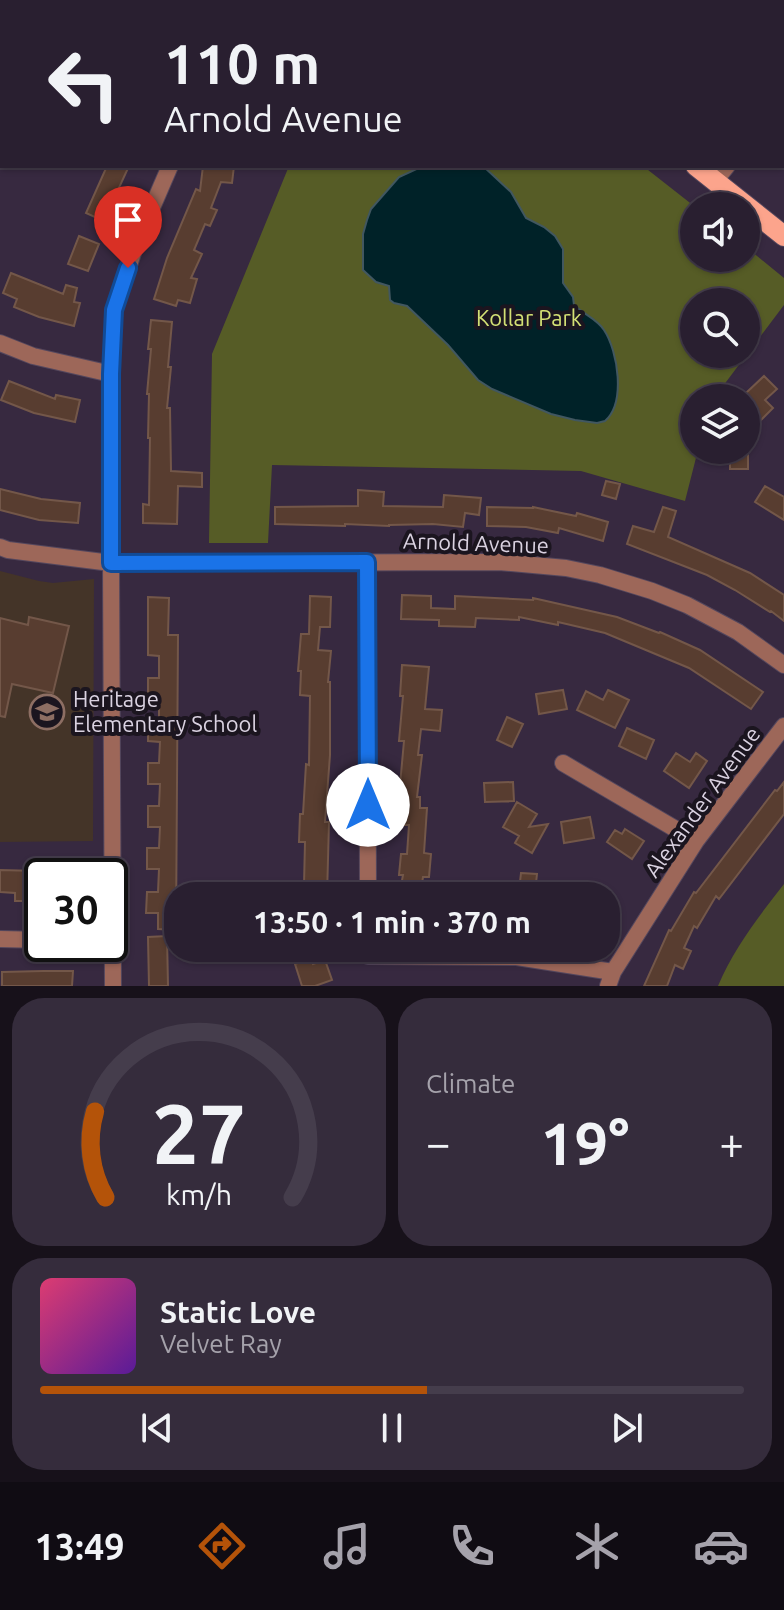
<!DOCTYPE html>
<html lang="en">
<head>
<meta charset="utf-8">
<style>
  :root { --surface:#291f30; --page:#352c3c; --text:#f1f3f6; --muted:#a5a2ab; --line:#453d4c; --accent:#b45309 }
  body { margin:0; font-family:Ubuntu,sans-serif; background:var(--page); color:var(--text); height:100vh; display:flex; flex-direction:column; font-size:30px; white-space:nowrap }
  * { box-sizing:border-box; margin:0 }
  p { font-size:26px; color:var(--muted) }
  .icon { flex:none; width:44px; height:44px; fill:none; stroke:currentColor; stroke-width:2; stroke-linecap:round; stroke-linejoin:round }
  .map { position:relative; height:986px; overflow:hidden }
  .details { display:flex; flex-direction:column; gap:12px; padding:12px; background:#17111a; flex:1 }
  .details>* { flex:none }
  .guide { position:absolute; left:0px; top:0px; width:784px; height:168px; box-shadow:0 2px 6px #0004,0 0 0 2px var(--line); background:#291f30; color:var(--text); overflow:hidden }
  .controls { position:absolute; left:680px; top:192px; display:grid; gap:16px }
  .controls a { display:grid; place-items:center; width:80px; height:80px; border-radius:50%; background:var(--surface); box-shadow:0 2px 6px #0004,0 0 0 2px var(--line); font-size:40px }
  .speed { position:absolute; left:24px; top:858px; display:flex; gap:16px; font-size:40px; font-weight:700; text-align:center }
  .speed>* { display:grid; place-content:center; width:104px; height:104px; border-radius:50%; background:var(--surface); box-shadow:0 2px 6px #0004,0 0 0 2px var(--line); line-height:1 }
  .speed .limit { border:4px solid #111; border-radius:12px; background:#fff; color:#111 }
  .pin { position:absolute; display:grid; place-items:center; width:68px; height:68px; color:#fff; margin:-82px -34px; border-radius:50% 50% 50% 0; rotate:-45deg; box-shadow:0 0 8px #0007 }
  .pin .icon { rotate:45deg }
  .me { position:absolute; width:88px; margin:-44px; rotate:0deg; stroke-linejoin:round; filter:drop-shadow(0 0 6px #0008) }
  .turn { display:flex; align-items:center; gap:28px; height:168px; padding:0 32px; font-size:36px }
  .turn .icon { width:104px; height:104px; stroke-width:2.5 }
  .turn b { display:block; font-size:56px; line-height:68px }
  .big { font-size:60px; font-weight:600; line-height:1.1 }
  .details .widget { flex:1; display:flex; flex-direction:column; justify-content:center; gap:12px; min-width:0; padding:0 28px; border-radius:32px; background:var(--page) }
  .details .dial { align-items:center; gap:0 }
  .dial svg { height:208px; overflow:visible; fill:none; stroke:var(--line); stroke-width:7; stroke-linecap:round; text-anchor:middle }
  .dial text { fill:var(--text); stroke:none }
  .song { display:flex; align-items:center; gap:24px }
  .cover { width:96px; height:96px; border-radius:12px; background:linear-gradient(135deg,hsl(340 70% 55%),hsl(270 70% 35%)) }
  .played { height:8px; border-radius:4px; background:linear-gradient(90deg,var(--accent) 55%,var(--line) 55%) }
  .keys { display:flex; justify-content:space-around; direction:ltr }
  .heat { display:flex; justify-content:space-between; align-items:center; font-size:44px; direction:ltr }
  .details .tiles { flex:1; display:grid; gap:12px; grid-template-columns:1fr 1fr }
  .widget:last-child { grid-column:span 2 }
  .trip { position:absolute; left:164px; top:882px; width:456px; height:80px; border-radius:32px; background:var(--surface); box-shadow:0 2px 6px #0004,0 0 0 2px var(--line); font-weight:600; line-height:80px; text-align:center }
  .tab-bar { display:flex; height:128px; justify-content:space-around; align-items:center; background:#100c13; color:var(--muted) }
  .tab-bar .icon { width:56px; height:56px }
  .tab-bar .selected { color:var(--accent) }
  .tab-bar b { font-size:36px; color:var(--text) }
  .map>svg:first-child { display:block }
</style>
</head>
<body>
<div class="map">
<svg width="784" height="986" viewBox="0 0 784 986">
  <rect width="100%" height="100%" fill="#372940"/>
  <path fill="#443428" d="M0,571L39,581L53,583L94,579L93,841L0,842Z"/>
  <path fill="#565c26" fill-rule="evenodd" d="M289,166H643L694,206V258H746V247L784,278V305L714,398H694V450H698L685,501L581,471L272,465L268,543H209L212,354ZM694,302H746V354H694Z
    M784,884V986H718C734,948 759,916 784,884Z"/>
  <path fill="#002228" stroke="#415760" stroke-width="2" d="M423,166H483L511,192L526,218L544,227L555,236L563,249V283L573,297L574,305C583,314 597,319 604,330C618,351 626,403 605,421L597,423L575,420L551,414L492,389L478,380L448,345L407,306L394,303L390,300L389,286L376,282L363,270V234L367,220L371,209L399,177Z"/>
  <path fill="#583d30" stroke="#735749" stroke-width="2" d="M107,166H129L117,192L114,201L117,202L108,223L86,213Z
    M203,166H234L232,183L221,182L211,208L217,210L210,226L205,224L194,250L202,254L191,278L197,279L190,303L178,300L176,306L154,299L167,258L196,189L200,191Z
    M79,236L99,244L88,271L68,264Z
    M11,273L63,294L66,285L77,288L74,302L80,303L74,326L39,317L14,307L17,299L3,293Z
    M151,320L172,322L168,367H171L167,408H170L171,471L202,473V487L178,486L177,524L143,523V504L149,505L150,438H148L149,394H147L151,349H148Z
    M764,376L777,389L765,400L773,408L758,423L746,410V393Z
    M9,381L55,399L56,395L80,400L75,422L34,413L1,400Z
    M730,450H748V469H730Z
    M606,481L620,484L616,499L602,495Z
    M765,486L784,497V520L755,502Z
    M0,489L41,499L80,503L78,523L39,520L0,510Z
    M358,490L384,492L383,506L443,507L444,495L481,498L479,515L465,513L463,527L433,524L389,525V526L345,524V526L275,524V507L358,506Z
    M487,507L533,508V507L576,516L577,513L608,522L603,541L559,528L558,533L526,527L487,526Z
    M663,507L676,511L668,537L750,573L784,595V621L771,611L770,612L735,590L707,575L627,544L633,526L654,532Z
    M402,595L431,596V608L455,609V596L533,600V598L617,617L659,633L660,632L700,650L763,692L751,709L689,668L605,633L558,622V625L519,617V620L476,618L475,627L439,626V620L401,619Z
    M310,596L331,597L330,627H320L318,650L331,651L328,682H330V755L325,822H329L327,896H307L309,885H304L305,842H299L300,814H303L306,764L309,765L310,696L300,695L301,671H298L301,634H309Z
    M148,597L169,598L168,635H178L176,930L158,929V913H146L147,892H158L159,869H147V848H159L160,827H148V806H159L160,784H148V763H159L160,742L148,741V720L159,721V699H148V678H159V656L148,655Z
    M29,617L69,626L53,693L12,684L5,717L0,716V618L28,625Z
    M402,665L429,667L425,709L442,710L440,731L421,729L418,755H422L417,797H420V808H427L424,853L431,854L429,877H423L420,896H399L403,875H399L401,854H407L409,825H399L400,785L404,741H399L403,696H400Z
    M563,690L567,709L539,714L536,694Z
    M608,690L629,700L615,728L577,710L586,691L603,700Z
    M507,717L523,724L512,747L497,740Z
    M627,728L654,740L646,759L619,746Z
    M676,753L690,762L696,753L707,761L689,788L664,771Z
    M513,782L514,801L485,802L484,783Z
    M784,782V814L719,899L716,896L697,928L694,926L684,948L691,951L683,969L675,965L667,986H644L669,930L671,931L694,892L696,893L775,790L777,791Z
    M517,802L537,814L529,827L548,824L532,853L515,843L519,836L503,827Z
    M590,817L594,838L564,843L561,822Z
    M625,829L644,841L632,859L607,842L615,830L622,834Z
    M0,870L37,871V901H15V893L0,892Z
    M521,873L537,874L535,892L519,891Z
    M167,936L168,986H149L148,937Z
    M311,958L313,964L325,960L332,980L315,986H302L295,964Z
    M43,971H73L72,986H2V972Z"/>
  <g fill="none" stroke-linecap="round" stroke-linejoin="round">
    <g stroke="#54475d" stroke-width="18">
      <path id="minor" d="M782,98L784,95
        M715,181L727,166
        M0,343L33,356L111,374
        M0,547L8,550L111,563L499,562L566,568L600,575L652,591L687,605L738,632L784,665
        M367,562L368,896
        M563,763L696,841
        M0,939L42,940
        M368,948V956L517,957L613,972
        M113,986L111,563V374L114,310L135,247L170,166
        M608,986L613,972L696,841L784,726"/>
    </g>
    <g stroke="#54475d" stroke-width="22">
      <path id="major" d="M487,0L489,2
        M696,166L784,236"/>
    </g>
    <use href="#minor" stroke="#9d6759" stroke-width="16"/>
    <use href="#major" stroke="#fca48c" stroke-width="20"/>
  </g>
  <g fill="none" stroke-linecap="round" stroke-linejoin="round">
    <g stroke="#114b97" stroke-width="20">
      <path id="route" d="M128,268L114,310L111,374V563L367,562L368,805"/>
    </g>
    <use href="#route" stroke="#1a73e8" stroke-width="14"/>
  </g>
  <defs>
    <g id="school-ring" transform="scale(1.8)"><circle r="9.5" fill="#1b151f" stroke="#8d6e63" stroke-width="1.5"/><path d="M0-5L7-2L0 1L-7-2ZM-4 1L0 2.5L4 1V4Q0 6-4 4Z" fill="#8d6e63"/></g>
  </defs>
  <g fill-rule="evenodd">
    <use href="#school-ring" x="47" y="712"/>
  </g>
  <g text-anchor="middle" stroke-width="8" stroke-linejoin="round" paint-order="stroke">
    <g font-size="22" fill="#d3e075" stroke="#1b151f">
      <text x="529" y="326">Kollar Park</text>
    </g>
    <g font-size="22" fill="#dad2e1" stroke="#1b151f">
      <text transform="translate(476 543) rotate(2)" y="8">Arnold Avenue</text>
      <text transform="translate(702 802) rotate(-54)" y="8">Alexander Avenue</text>
    </g>
    <g font-size="22" fill="#dad2e1" stroke="#1b151f" text-anchor="start">
      <text x="73" y="707">Heritage<tspan x="73" dy="25">Elementary School</tspan></text>
    </g>
  </g>
</svg>
<div class="controls">
<a><svg class="icon" aria-label="sound" viewBox="0 0 24 24"><path d="M4 9h4l5-4v14l-5-4H4zM17 9q2 3 0 6"/></svg></a>
<a><svg class="icon" aria-label="search" viewBox="0 0 24 24"><circle cx="10" cy="10" r="6"/><path d="M15 15l6 6"/></svg></a>
<a><svg class="icon" aria-label="layers" viewBox="0 0 24 24"><path d="M12 4l9 5-9 5-9-5zM3 14l9 5 9-5"/></svg></a>
</div>
<div class="speed"><div class="limit">30</div></div>
<div class="pin" style="left:128px;top:268px;background:#d93025"><svg class="icon" aria-label="arrive" viewBox="0 0 24 24"><path d="M6 21V4h12l-3 4 3 4H6"/></svg></div>
<svg class="me" style="left:368px;top:805px" viewBox="-20 -20 40 40"><circle r="19" fill="#fff"/><path d="M0-13L10 11 0 6-10 11z" fill="#1a73e8"/></svg>
<div class="trip">13:50 · 1 min · 370 m</div>
<div class="guide">
<div class="turn"><svg class="icon" aria-label="left" viewBox="0 0 24 24"><path d="M17 20v-9H6M10 6l-5 5 5 5"/></svg><div><b>110 m</b>Arnold Avenue</div></div>
</div>
</div>
<section class="details">
<div class="tiles">
<div class="widget dial"><svg viewBox="0 0 100 80">
<path d="M14 69A42 42 0 1 1 86 69"/>
<path d="M14 69A42 42 0 0 1 10 36" stroke="#b45309"/>
<text x="50" y="56" font-size="32" font-weight="700">27</text>
<text x="50" y="72" font-size="11">km/h</text>
</svg></div>
<div class="widget"><p>Climate</p>
<div class="heat"><a>−</a><b class="big">19°</b><a>+</a></div>
</div>
<div class="widget">
<div class="song"><i class="cover"></i><div><b>Static Love</b><p>Velvet Ray</p></div></div>
<div class="played"></div>
<div class="keys"><svg class="icon" aria-label="previous" viewBox="0 0 24 24"><path d="M18 5L8 12l10 7zM5 5v14"/></svg><svg class="icon" aria-label="pause" viewBox="0 0 24 24"><path d="M8 5v14M16 5v14"/></svg><svg class="icon" aria-label="next" viewBox="0 0 24 24"><path d="M6 5l10 7-10 7zM19 5v14"/></svg></div>
</div>
</div>
</section>
<nav class="tab-bar">
<b>13:49</b>
<svg class="icon selected" aria-label="directions" viewBox="0 0 24 24"><path d="M12 3l9 9-9 9-9-9zM9 14v-3h6M13 9l2 2-2 2"/></svg>
<svg class="icon" aria-label="music" viewBox="0 0 24 24"><path d="M9 18V5l10-2v13"/><circle cx="6" cy="18" r="3"/><circle cx="16" cy="16" r="3"/></svg>
<svg class="icon" aria-label="phone" viewBox="0 0 24 24"><path d="M5 4h4l2 5-3 2q2 4 5 5l2-3 5 2v4C11 20 4 13 5 4z"/></svg>
<svg class="icon" aria-label="climate" viewBox="0 0 24 24"><path d="M12 3v18M4 7l16 10M4 17L20 7"/></svg>
<svg class="icon" aria-label="car" viewBox="0 0 24 24"><path d="M5 17H2v-5l4-1 3-4h7l3 4 3 1v5h-3M9 17h6M6 11h13"/><circle cx="7" cy="17" r="2"/><circle cx="17" cy="17" r="2"/></svg>
</nav>
</body>
</html>
